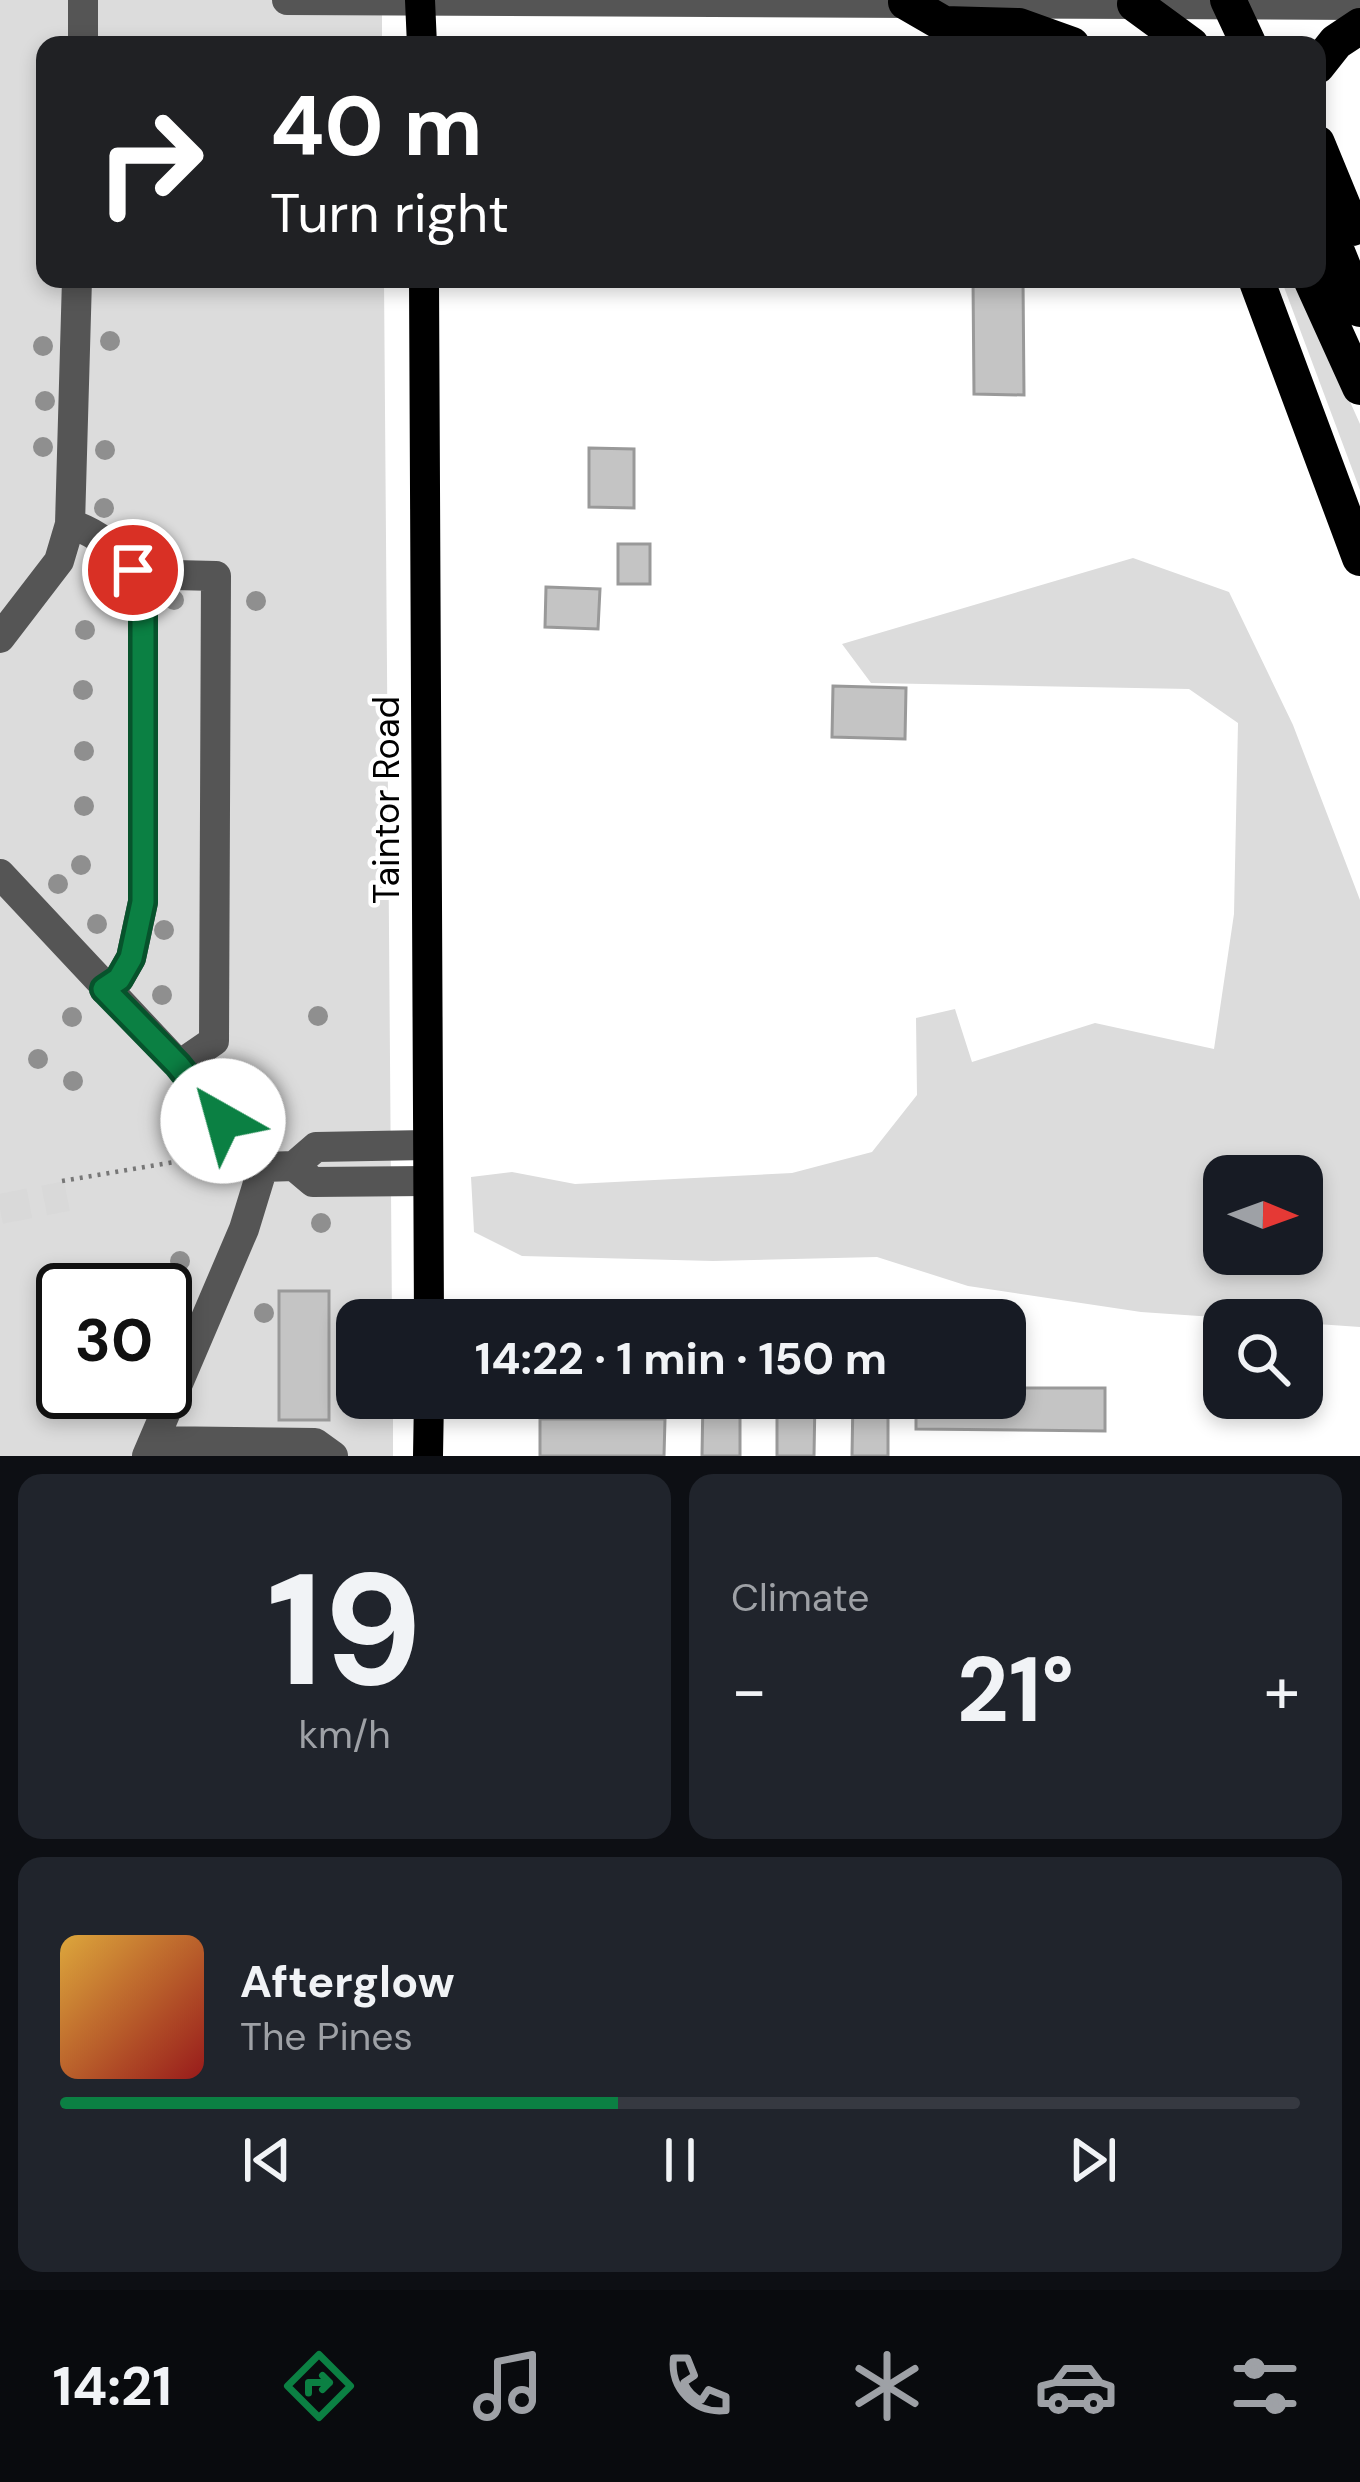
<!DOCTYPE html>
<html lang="en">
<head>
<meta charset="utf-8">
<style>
  :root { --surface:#171b24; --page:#20242c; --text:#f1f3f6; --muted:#9ea1a6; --line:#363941; --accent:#0b8043 }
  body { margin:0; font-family:"DM Sans",sans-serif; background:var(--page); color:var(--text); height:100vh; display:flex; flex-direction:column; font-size:45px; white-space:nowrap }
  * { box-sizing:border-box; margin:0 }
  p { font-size:39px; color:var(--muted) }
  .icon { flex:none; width:66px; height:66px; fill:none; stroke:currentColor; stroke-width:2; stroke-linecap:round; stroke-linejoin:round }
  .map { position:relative; height:1456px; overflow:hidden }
  .details { display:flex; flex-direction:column; gap:18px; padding:18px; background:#0d0f14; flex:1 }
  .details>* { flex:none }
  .hud { position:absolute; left:36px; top:36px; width:1290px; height:252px; border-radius:24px; box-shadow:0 6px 18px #0003; background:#202124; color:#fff; overflow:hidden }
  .needle { width:78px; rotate:91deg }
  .tools { position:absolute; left:1203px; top:1155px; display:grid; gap:24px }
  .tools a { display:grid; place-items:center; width:120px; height:120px; border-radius:24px; background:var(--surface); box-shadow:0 6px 18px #0003; font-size:60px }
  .speed { position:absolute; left:36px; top:1263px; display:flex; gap:24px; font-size:60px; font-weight:700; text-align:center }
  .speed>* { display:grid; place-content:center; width:156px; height:156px; border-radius:50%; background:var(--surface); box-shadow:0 6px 18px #0003; line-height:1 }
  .speed .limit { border:6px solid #111; border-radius:18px; background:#fff; color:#111 }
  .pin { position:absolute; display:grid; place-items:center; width:102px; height:102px; color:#fff; margin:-51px; border:6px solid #fff; border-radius:50%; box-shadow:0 3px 12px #0007 }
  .me { position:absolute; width:132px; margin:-66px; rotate:322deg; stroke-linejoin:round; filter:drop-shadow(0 0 9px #0008) }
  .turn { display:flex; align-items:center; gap:42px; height:252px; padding:0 36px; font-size:54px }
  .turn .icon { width:156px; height:156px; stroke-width:2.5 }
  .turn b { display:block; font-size:84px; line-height:102px }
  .big { font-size:90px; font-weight:700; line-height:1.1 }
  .details .widget { flex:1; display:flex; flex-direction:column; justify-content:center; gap:18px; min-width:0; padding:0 42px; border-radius:24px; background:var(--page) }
  .details .dial { align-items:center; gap:0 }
  .dial b { font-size:156px; line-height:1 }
  .song { display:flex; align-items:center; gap:36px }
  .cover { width:144px; height:144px; border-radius:18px; background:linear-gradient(135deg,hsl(40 70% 55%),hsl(0 70% 35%)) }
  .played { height:12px; border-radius:6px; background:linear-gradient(90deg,var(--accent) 45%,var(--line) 45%) }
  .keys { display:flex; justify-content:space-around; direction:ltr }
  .heat { display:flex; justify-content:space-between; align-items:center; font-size:66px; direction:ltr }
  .details .tiles { flex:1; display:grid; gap:18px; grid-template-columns:1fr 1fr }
  .widget:last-child { grid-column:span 2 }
  .trip { position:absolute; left:336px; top:1299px; width:690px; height:120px; border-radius:24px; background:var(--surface); box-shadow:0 6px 18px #0003; font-weight:700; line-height:120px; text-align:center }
  .menu { display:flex; height:192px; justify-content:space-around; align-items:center; background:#090b0e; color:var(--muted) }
  .menu .icon { width:84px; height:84px }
  .menu .active { color:var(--accent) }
  .menu b { font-size:54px; color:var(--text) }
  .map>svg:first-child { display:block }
</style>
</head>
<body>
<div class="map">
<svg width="1360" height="1456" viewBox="0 0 1360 1456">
  <rect width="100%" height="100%" fill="#fff"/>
  <path fill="#dcdcdc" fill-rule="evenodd" d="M0,0H382V45H45V279H384L392,1320H357V1398H393V1456H0ZM63,1290H165V1392H63Z
    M1281,279H1295L1360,424V490Z
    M1133,558L1229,592L1293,725L1360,900V1327L1141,1312L968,1286L877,1257L713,1261L522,1256L474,1232L471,1177L512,1172L575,1184L792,1173L872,1152L917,1095L916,1018L955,1009L972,1062L1095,1023L1214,1049L1234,914L1238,723L1189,689L871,683L842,644ZM1224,1176H1302V1254H1224Z"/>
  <path fill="#c4c4c4" stroke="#999" stroke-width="3" d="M973,279H1023L1024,395L974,394Z
    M589,448L634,449V508L589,507Z
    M618,544H650V584H618Z
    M546,587L600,589L598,629L545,627Z
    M833,686L906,688L905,739L832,737Z
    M279,1291H329V1420H279Z
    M1005,1388H1105V1431L916,1429V1398H1005Z
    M703,1398H740V1456H702Z
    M777,1398H815L814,1456H777Z
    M853,1398H888V1456H852Z
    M540,1419H665L664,1456H540Z"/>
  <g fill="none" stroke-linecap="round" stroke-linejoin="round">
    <path stroke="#d9d9d9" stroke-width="30" stroke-dasharray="30 15" stroke-linecap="butt" d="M0,1209L67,1196"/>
    <path stroke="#777" stroke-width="4.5" stroke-dasharray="3 6" stroke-linecap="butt" d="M62,1181L198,1158L202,1141"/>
    <path stroke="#555" stroke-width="30" d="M287,0L1360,5
      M83,45V0
      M70,524C114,538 132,567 143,610V902L131,958L119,979L104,989
      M133,574L216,576L214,1041L179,1065
      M0,638L59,561L70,524L77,279
      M0,874L179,1065L263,1167L294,1166L316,1147L426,1145
      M294,1166L313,1182L426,1181
      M154,1441L315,1443L333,1456
      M147,1456L244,1229L263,1167"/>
    <path stroke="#000" stroke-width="30" d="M420,0L422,45
      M424,279L429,1320
      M428,1456L429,1398"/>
    <path stroke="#000" stroke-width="36" d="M1228,0L1249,45
      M906,2L944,24L1019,26L1072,45
      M1135,4L1191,45
      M1317,66L1336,42L1360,26
      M1317,143L1352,228
      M1317,202L1360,309
      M1256,279L1360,558
      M1311,279L1360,387"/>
  </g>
  <g fill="#8f8f8f">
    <circle cx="110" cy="341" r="10"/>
    <circle cx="43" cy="346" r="10"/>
    <circle cx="45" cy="401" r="10"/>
    <circle cx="43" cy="447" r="10"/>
    <circle cx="105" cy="450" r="10"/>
    <circle cx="104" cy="508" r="10"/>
    <circle cx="174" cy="600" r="10"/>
    <circle cx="256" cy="601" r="10"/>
    <circle cx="85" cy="630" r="10"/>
    <circle cx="83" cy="690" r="10"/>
    <circle cx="84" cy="751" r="10"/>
    <circle cx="84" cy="806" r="10"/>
    <circle cx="81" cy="865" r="10"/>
    <circle cx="58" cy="884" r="10"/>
    <circle cx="97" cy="924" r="10"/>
    <circle cx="164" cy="930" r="10"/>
    <circle cx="162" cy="995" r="10"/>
    <circle cx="318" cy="1016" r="10"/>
    <circle cx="72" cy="1017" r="10"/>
    <circle cx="38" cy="1059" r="10"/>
    <circle cx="247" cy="1078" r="10"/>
    <circle cx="73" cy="1081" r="10"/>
    <circle cx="321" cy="1223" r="10"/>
    <circle cx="180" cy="1261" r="10"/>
    <circle cx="264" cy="1313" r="10"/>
  </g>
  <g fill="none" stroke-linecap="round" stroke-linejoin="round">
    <g stroke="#07532c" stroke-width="30">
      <path id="route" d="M133,570L143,610V902L131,958L119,979L104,989L178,1065L223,1121"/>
    </g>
    <use href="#route" stroke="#0b8043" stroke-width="21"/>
  </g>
  <g text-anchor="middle" stroke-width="9" stroke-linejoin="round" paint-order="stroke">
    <g font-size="36" fill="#000" stroke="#fff">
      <text transform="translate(386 800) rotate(-90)" y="13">Taintor Road</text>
    </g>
  </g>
</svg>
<div class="tools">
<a><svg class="needle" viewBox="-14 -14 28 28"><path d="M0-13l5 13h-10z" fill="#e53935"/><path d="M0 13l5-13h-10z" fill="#9ea1a6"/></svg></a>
<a><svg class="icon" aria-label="search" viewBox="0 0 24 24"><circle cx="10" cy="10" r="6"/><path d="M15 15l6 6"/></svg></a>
</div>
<div class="speed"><div class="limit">30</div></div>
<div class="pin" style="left:133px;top:570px;background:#d93025"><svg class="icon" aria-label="arrive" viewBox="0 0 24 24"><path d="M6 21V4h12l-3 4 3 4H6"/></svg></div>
<svg class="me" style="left:223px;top:1121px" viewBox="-20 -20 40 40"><circle r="19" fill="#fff"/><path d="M0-13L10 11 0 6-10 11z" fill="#0b8043"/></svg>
<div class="trip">14:22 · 1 min · 150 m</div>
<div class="hud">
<div class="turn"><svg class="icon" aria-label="right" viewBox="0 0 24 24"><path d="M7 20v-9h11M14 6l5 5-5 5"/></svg><div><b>40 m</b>Turn right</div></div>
</div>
</div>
<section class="details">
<div class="tiles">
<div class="widget dial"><b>19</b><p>km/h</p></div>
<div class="widget"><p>Climate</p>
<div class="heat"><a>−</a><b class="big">21°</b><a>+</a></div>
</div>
<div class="widget">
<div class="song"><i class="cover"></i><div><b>Afterglow</b><p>The Pines</p></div></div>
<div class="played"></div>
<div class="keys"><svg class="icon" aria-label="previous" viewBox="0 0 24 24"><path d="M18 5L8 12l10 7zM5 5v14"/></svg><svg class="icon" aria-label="pause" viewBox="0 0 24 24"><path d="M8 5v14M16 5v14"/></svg><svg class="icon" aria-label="next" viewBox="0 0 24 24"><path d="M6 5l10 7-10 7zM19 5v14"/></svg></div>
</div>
</div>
</section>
<nav class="menu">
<b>14:21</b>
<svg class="icon active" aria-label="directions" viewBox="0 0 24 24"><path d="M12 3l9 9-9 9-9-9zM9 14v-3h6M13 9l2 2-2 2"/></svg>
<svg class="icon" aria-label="music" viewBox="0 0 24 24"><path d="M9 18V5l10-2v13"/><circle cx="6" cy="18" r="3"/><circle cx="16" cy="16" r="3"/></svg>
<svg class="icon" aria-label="phone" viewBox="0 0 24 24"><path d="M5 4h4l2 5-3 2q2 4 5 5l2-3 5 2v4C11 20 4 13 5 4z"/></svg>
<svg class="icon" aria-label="climate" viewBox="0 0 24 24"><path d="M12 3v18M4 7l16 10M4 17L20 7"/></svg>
<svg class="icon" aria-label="car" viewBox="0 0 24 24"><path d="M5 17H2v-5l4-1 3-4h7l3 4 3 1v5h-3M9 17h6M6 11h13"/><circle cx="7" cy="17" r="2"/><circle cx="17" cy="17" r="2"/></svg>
<svg class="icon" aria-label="filters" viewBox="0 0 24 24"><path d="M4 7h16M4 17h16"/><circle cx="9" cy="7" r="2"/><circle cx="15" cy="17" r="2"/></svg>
</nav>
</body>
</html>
